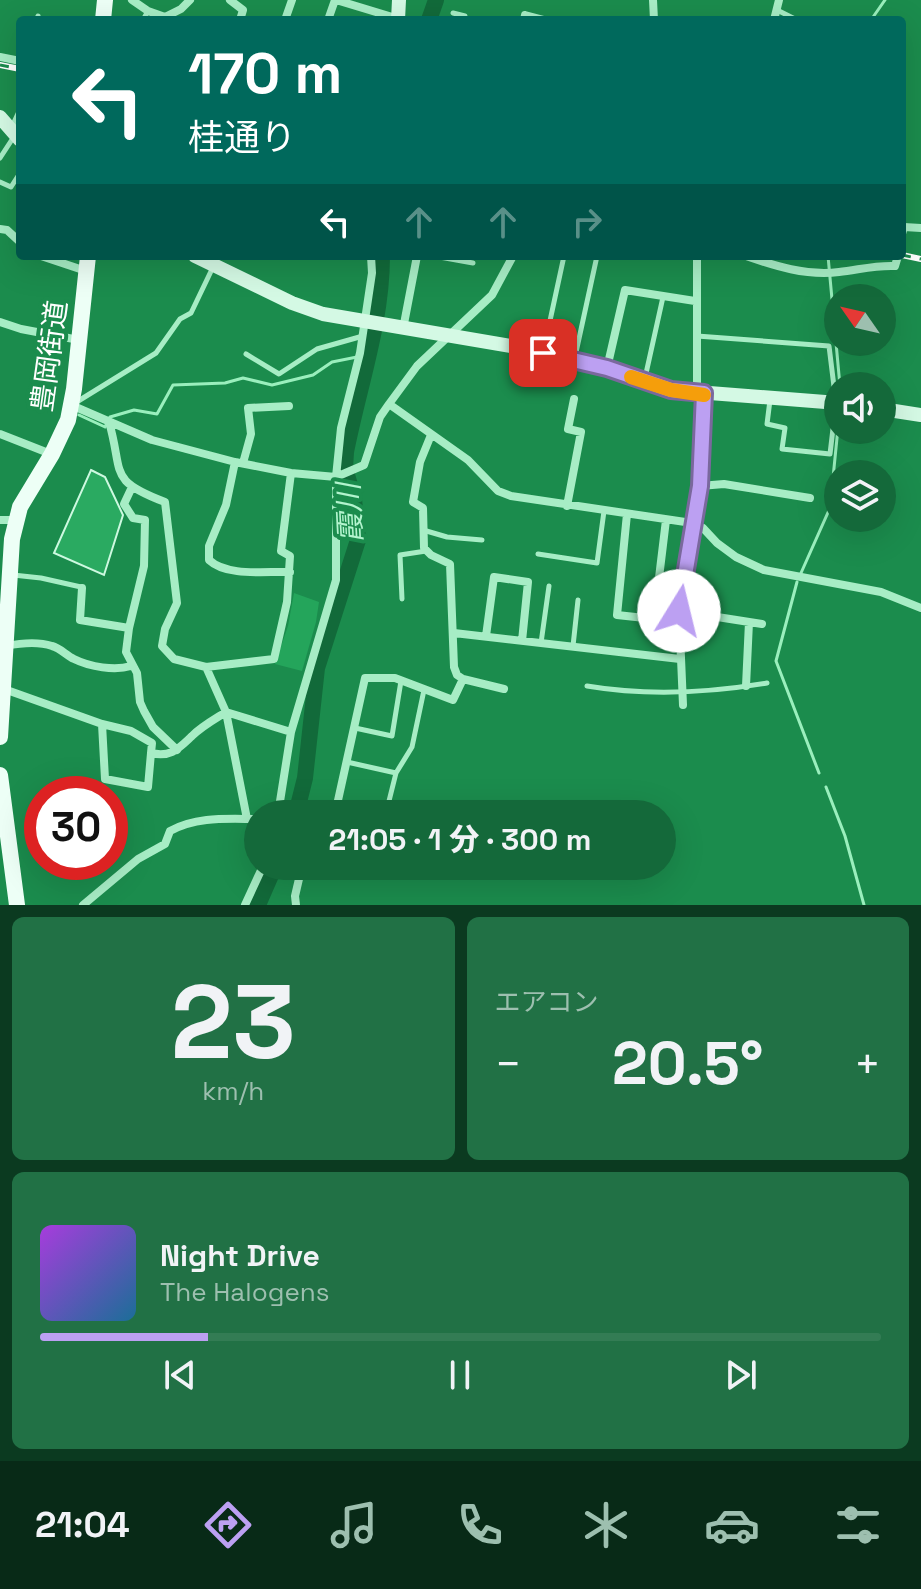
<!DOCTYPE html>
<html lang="ja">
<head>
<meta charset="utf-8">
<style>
  :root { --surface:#14693a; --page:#217145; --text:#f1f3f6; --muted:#9dbfaf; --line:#337c54; --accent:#bca0f2 }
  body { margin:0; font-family:"Space Grotesk","Noto Sans JP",sans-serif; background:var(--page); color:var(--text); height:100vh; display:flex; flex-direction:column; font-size:30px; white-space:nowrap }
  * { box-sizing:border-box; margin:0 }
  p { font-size:26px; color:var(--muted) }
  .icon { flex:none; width:44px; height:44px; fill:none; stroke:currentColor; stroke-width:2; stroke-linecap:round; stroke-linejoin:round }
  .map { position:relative; height:905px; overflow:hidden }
  .details { display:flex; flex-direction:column; gap:12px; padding:12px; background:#0b3a20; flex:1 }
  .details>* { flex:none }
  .guide { position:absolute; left:16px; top:16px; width:890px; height:244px; border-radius:8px; box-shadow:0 8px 32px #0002; background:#00695c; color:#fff; overflow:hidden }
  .needle { width:52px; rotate:304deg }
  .controls { position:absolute; left:824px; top:284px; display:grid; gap:16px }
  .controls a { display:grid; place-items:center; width:72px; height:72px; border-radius:50%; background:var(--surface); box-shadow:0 8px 32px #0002; font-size:40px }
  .speed { position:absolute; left:24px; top:776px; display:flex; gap:16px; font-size:40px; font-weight:700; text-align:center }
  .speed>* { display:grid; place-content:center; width:104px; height:104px; border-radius:50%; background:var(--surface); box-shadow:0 8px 32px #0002; line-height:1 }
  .speed .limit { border:12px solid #d22; background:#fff; color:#111 }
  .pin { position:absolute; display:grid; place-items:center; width:68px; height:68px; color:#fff; margin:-34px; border-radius:16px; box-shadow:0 4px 12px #0006 }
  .me { position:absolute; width:88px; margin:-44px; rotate:9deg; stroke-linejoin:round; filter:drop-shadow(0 0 6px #0008) }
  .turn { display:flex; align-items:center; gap:28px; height:168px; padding:0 40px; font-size:36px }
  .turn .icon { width:104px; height:104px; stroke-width:2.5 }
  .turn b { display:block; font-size:56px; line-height:68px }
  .lanes { display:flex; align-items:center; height:76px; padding:0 40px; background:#0003; justify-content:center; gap:40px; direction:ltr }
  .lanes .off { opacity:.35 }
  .big { font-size:60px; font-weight:800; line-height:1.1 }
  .details .card { flex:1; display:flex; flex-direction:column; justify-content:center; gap:12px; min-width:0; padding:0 28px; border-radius:12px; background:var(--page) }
  .details .dial { align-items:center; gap:0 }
  .dial b { font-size:104px; line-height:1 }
  .song { display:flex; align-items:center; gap:24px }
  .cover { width:96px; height:96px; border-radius:12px; background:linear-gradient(135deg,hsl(280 70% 55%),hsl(200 70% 35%)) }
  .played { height:8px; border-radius:4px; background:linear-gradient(90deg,var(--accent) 20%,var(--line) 20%) }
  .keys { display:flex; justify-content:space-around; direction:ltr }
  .heat { display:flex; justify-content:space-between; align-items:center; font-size:44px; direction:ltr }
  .details .tiles { flex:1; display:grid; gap:12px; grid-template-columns:1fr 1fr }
  .card:last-child { grid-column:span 2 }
  .trip { position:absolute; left:244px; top:800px; width:432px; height:80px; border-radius:40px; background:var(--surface); box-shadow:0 8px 32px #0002; font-weight:800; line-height:80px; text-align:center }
  .tabs { display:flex; height:128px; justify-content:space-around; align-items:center; background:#082a17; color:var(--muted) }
  .tabs .icon { width:56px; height:56px }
  .tabs .on { color:var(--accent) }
  .tabs b { font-size:36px; color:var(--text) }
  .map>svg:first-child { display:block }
</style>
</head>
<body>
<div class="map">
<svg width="921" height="905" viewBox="0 0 921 905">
  <rect width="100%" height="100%" fill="#1b8c4d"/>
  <path fill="#24a55b" d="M294,593L319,602L316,622L302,671L275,664L288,626Z"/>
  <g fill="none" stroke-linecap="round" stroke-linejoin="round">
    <path stroke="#9aefbd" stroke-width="3" d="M871,20L885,0
      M828,256L840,386
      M79,415L105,427L110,417L134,410L157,414L173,385L225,383L243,378L272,385L313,375L332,362L367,355
      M801,573L830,508L838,428
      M797,582L776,661L819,773
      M826,787L845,836L864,905"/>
    <path stroke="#126a3a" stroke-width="16" d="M429,20L436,0
      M296,814L305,778L317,668L358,540L354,499L345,468L346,452C359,386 382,323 382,256
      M258,905L275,866"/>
  </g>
  <path fill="#2aaa61" stroke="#cdf9e0" stroke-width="2" d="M42,340L57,343L52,358L37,354Z
    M91,470L105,477L123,515L104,575L54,553Z"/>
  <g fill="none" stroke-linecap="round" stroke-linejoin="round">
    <path stroke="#a7edc5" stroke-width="5" d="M777,10L797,20
      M453,13L465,16V20
      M36,20L38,16
      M143,20L148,11
      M0,158L15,135
      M0,182L11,187L20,173
      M434,256L473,263
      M697,336L829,346L836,403L830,454L782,449L785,428L767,424L770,400
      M543,353L564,256
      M246,354L279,374L317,349L363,336
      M575,357L597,256
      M645,378L663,297
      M75,403L156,353L180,319L191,313L214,265
      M423,530L447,537L482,540
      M538,554L597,563L604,511
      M13,575L41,578L81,587
      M402,599L400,555L426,551
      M541,643L549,586
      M573,646L578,600
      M587,686C646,696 708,693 767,683
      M355,728L392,736L401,681
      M347,762L396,773L387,809
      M396,773L412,747L424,690"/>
    <path stroke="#a7edc5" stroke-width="8" d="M132,0L148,11L165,17L181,9L190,0
      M230,0L243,10L240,20
      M336,0L399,19
      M653,0L654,20
      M285,20L292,0
      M328,20L335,0
      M524,20L525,15L544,20
      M774,20L779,0
      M0,57L20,61
      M12,130L20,113
      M0,229L7,230L20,242
      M902,234L904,227L921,228
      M41,256L86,271
      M697,256V393
      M746,256C775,266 806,276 839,272C858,270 875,265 895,266L898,256
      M0,322L21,329L79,340
      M403,329L417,256
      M607,368L625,290L695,301
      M389,404L468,460L498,491L511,496L692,523L703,528L717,543L736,557L764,570L881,592L921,608
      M71,405L152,440L235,462L291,473L336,477L364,465L380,417L389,404L417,366L492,295L513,256
      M0,434L51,454
      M235,462L226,505L209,546V560C227,577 266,571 290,572
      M243,463L251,434L248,408L289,406
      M700,486L724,484L810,498
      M132,487L124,504L133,518L145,520L144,566L129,628L126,652L137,673L140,702L144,711L153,727L177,750
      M567,506L581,432L568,429L574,399
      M627,514L617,615L654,619L666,520
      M0,520H15
      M82,588L80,620L129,628
      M679,611L762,624
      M454,633L680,659
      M486,636L494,577L528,582L522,641
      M6,646C21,643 37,641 52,646C60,648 66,655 74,659C90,667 115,671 131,666
      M206,667L274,659L287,602L290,556L281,551L291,473
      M463,679L504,689
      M746,686L749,622
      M4,689L102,724L131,731L152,743L151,753C171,758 179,748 192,736C202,726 215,719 226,712L206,667L174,659L162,646L165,629L177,603L165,502C107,480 124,474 109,422
      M683,705L679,611L700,486L704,393
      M102,724L105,779L148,787L151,753
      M278,814L291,732L336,580V477L341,428L360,353L372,273L371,256
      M335,814L365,678H395L453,700L463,679L457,675L454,667L450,564L431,555L424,548L423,508L413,502L420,462L431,435
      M247,819L226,712L291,732
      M83,905L138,859L165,844L170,831C197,816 228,819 258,819
      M245,905L263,866
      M296,905L295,896L302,866"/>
    <path stroke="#d4f9e4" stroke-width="14" d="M398,20L399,0
      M0,117L20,140
      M195,256L292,303L323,314L516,347L575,360L671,390L838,403
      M882,409L921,415"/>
    <path stroke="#edfff6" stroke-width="16" d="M103,20L105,0
      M0,737L12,539L20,507L52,454L68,420L74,389L88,256
      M0,775L17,905"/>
    <g stroke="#fff" stroke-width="6">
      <path id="rail" d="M0,65L20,69
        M902,255L921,259"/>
    </g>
    <use href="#rail" stroke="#1b8c4d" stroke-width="3" stroke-dasharray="9" stroke-linecap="butt"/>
  </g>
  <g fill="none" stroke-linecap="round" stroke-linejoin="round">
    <g stroke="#7a689d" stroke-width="20">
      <path id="route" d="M543,353L607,368L671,390L704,393L700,486L679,611"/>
    </g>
    <use href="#route" stroke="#bca0f2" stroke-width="14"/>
    <path stroke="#f59e0b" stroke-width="14" d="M631,377L671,390L704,395"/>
  </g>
  <g text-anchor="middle" stroke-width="8" stroke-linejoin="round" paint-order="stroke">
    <g font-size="28" fill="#fff" stroke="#1b8c4d">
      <text transform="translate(49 356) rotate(-82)" y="10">豊岡街道</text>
    </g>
    <g font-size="30" font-style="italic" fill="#b3f4ce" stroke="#1b8c4d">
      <text transform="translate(350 513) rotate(-93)" y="10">霞川</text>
    </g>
  </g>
</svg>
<div class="controls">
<a><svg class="needle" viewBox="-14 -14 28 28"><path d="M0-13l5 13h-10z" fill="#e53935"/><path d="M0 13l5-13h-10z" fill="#9dbfaf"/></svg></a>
<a><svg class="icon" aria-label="sound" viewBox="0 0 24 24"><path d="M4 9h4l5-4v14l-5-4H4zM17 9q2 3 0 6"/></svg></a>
<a><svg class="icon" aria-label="layers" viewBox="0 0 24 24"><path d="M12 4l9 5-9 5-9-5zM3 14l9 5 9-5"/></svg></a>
</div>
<div class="speed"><div class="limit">30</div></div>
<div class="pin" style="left:543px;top:353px;background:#d93025"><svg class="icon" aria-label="arrive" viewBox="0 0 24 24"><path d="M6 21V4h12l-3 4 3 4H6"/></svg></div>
<svg class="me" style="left:679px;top:611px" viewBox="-20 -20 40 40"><circle r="19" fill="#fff"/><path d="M0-13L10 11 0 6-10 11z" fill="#bca0f2"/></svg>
<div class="trip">21:05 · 1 分 · 300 m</div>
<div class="guide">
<div class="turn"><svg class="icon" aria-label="left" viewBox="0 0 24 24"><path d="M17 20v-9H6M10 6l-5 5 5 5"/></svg><div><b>170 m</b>桂通り</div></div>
<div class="lanes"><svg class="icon" aria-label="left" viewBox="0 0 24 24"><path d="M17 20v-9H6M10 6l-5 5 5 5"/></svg><svg class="icon off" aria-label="ahead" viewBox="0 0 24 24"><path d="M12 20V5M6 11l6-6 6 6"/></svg><svg class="icon off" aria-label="ahead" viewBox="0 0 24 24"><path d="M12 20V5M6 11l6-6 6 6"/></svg><svg class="icon off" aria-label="right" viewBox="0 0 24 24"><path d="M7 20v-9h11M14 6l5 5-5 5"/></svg></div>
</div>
</div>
<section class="details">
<div class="tiles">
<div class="card dial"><b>23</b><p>km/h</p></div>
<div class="card"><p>エアコン</p>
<div class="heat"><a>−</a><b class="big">20.5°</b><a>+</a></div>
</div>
<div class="card">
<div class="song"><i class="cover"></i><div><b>Night Drive</b><p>The Halogens</p></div></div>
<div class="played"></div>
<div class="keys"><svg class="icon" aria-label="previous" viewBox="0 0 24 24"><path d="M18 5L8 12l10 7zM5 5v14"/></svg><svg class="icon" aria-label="pause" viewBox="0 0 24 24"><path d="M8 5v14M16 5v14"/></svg><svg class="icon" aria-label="next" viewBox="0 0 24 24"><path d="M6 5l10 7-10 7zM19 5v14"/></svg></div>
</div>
</div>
</section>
<nav class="tabs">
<b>21:04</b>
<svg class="icon on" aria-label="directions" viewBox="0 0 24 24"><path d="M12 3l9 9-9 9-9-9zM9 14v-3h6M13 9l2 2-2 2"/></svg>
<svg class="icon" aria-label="music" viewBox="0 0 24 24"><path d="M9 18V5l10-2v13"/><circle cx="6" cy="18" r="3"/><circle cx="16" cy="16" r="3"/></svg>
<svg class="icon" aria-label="phone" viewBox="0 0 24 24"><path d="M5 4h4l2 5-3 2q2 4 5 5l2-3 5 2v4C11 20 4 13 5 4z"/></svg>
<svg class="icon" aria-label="climate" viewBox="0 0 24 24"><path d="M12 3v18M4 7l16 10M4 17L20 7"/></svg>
<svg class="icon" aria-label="car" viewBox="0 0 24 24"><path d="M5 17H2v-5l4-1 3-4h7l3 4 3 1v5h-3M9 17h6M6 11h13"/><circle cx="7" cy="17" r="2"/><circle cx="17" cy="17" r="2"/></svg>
<svg class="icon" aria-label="filters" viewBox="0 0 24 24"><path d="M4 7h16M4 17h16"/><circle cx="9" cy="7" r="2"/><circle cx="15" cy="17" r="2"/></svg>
</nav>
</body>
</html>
